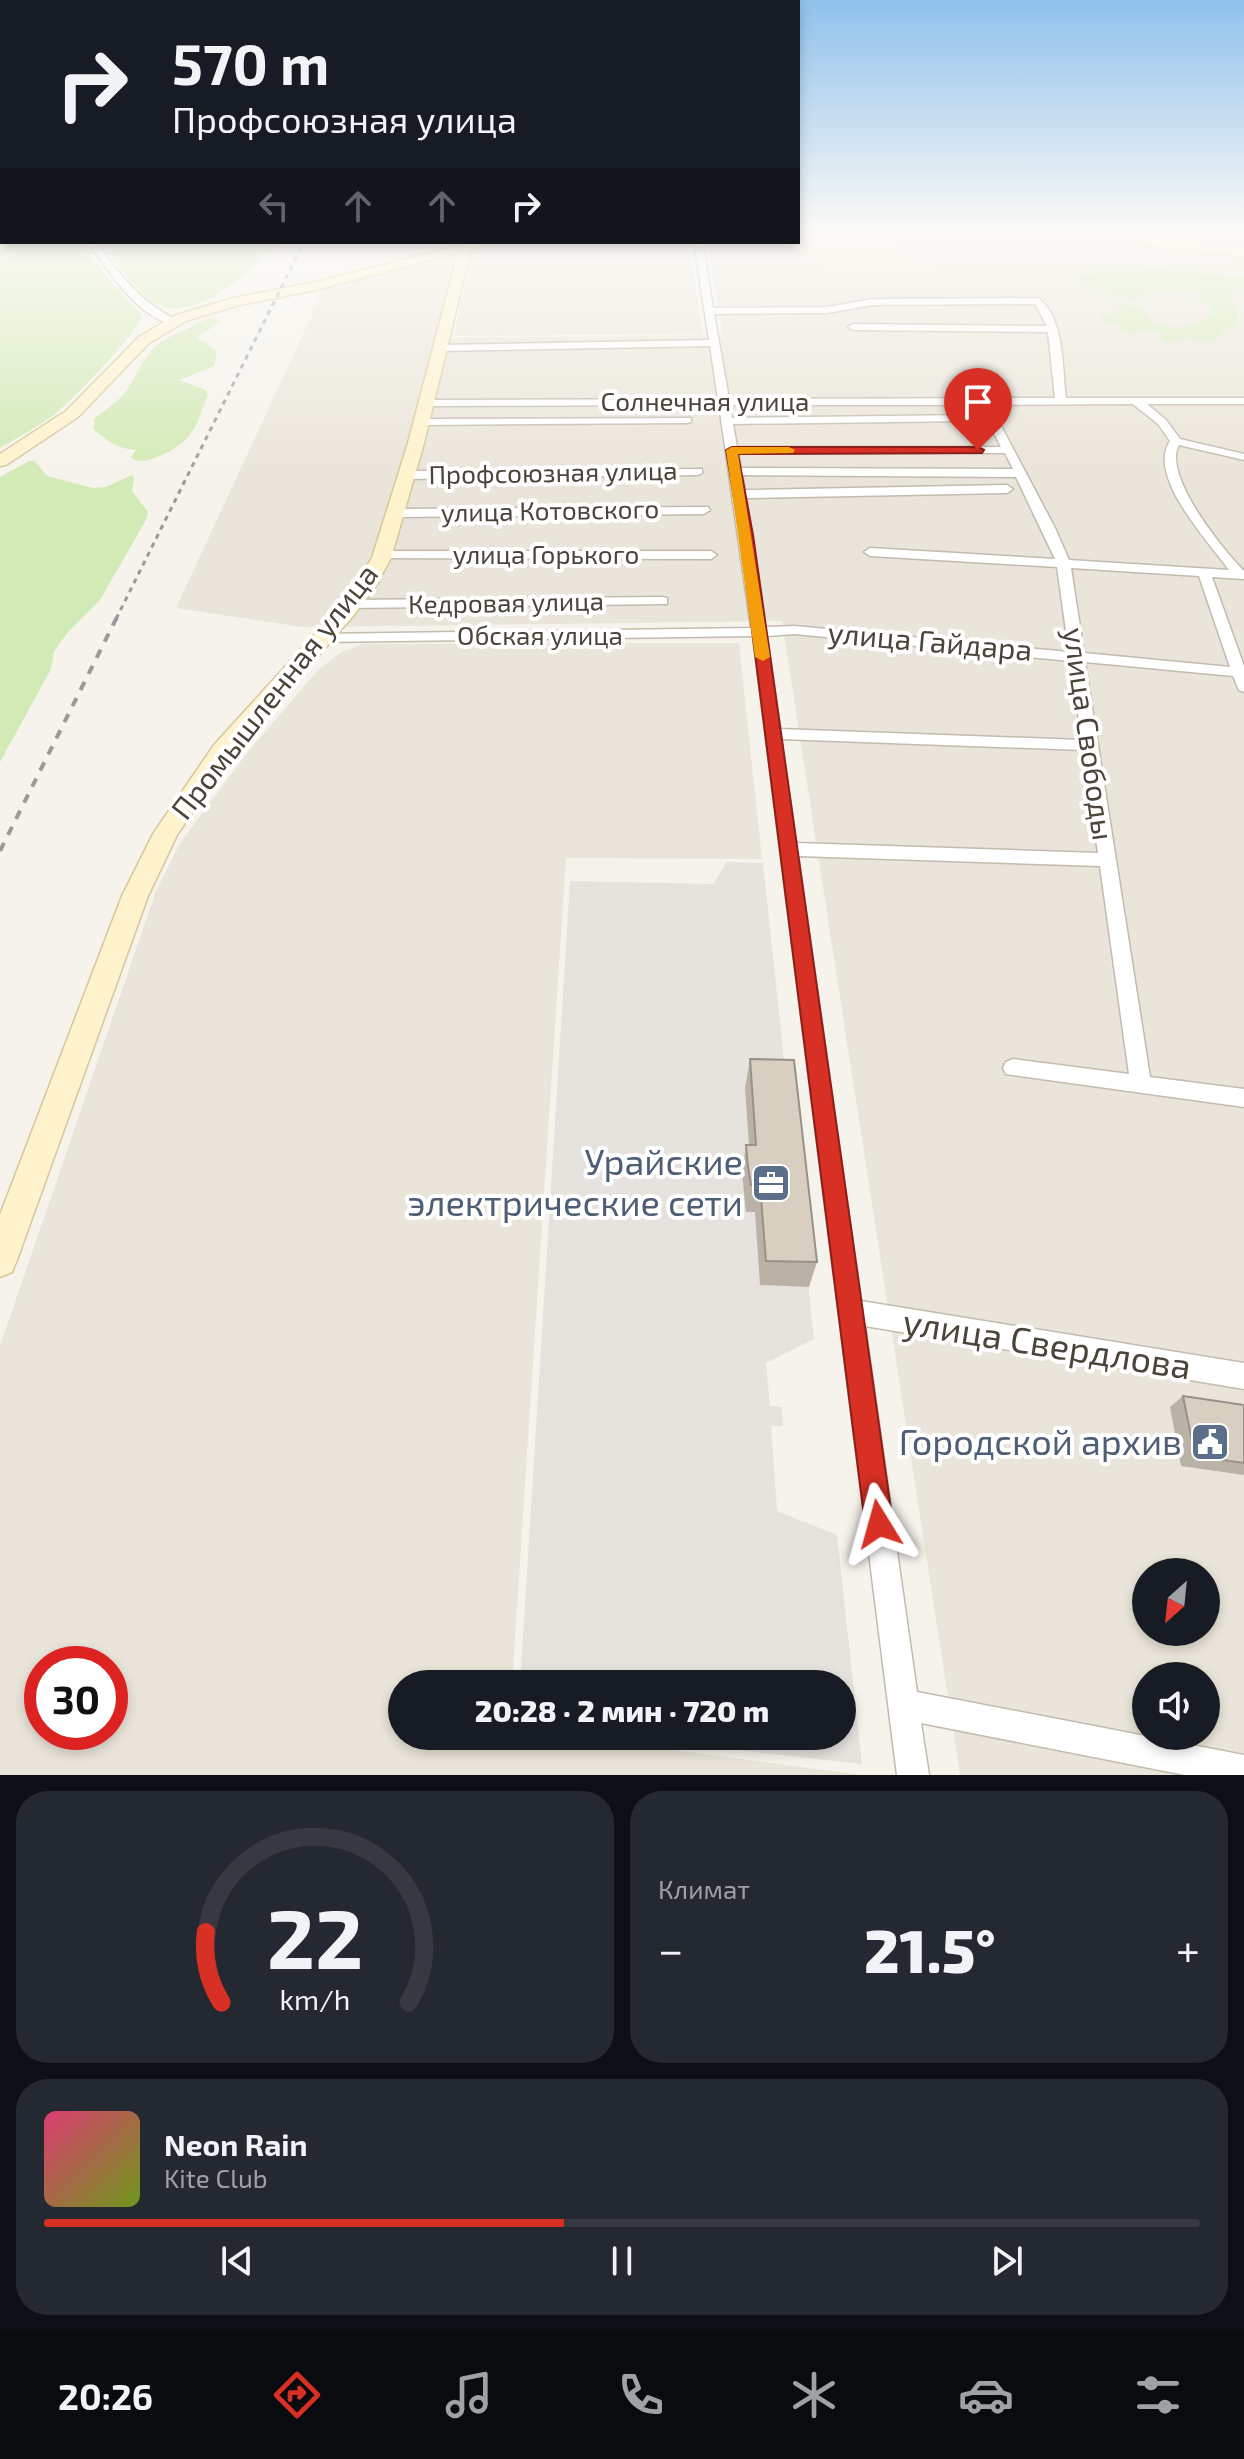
<!DOCTYPE html>
<html lang="ru">
<head>
<meta charset="utf-8">
<style>
  :root { --surface:#171b24; --page:#242831; --text:#f1f3f6; --muted:#9ea1a6; --line:#363941; --accent:#d93025 }
  body { margin:0; font-family:"Exo 2",sans-serif; background:var(--page); color:var(--text); height:100vh; display:flex; flex-direction:column; font-size:30px; white-space:nowrap }
  * { box-sizing:border-box; margin:0 }
  p { font-size:26px; color:var(--muted) }
  .icon { flex:none; width:44px; height:44px; fill:none; stroke:currentColor; stroke-width:2; stroke-linecap:round; stroke-linejoin:round }
  .map { position:relative; height:1775px; overflow:hidden }
  .panel { display:flex; flex-direction:column; gap:16px; padding:16px; background:#0d0f14; flex:1 }
  .panel>* { flex:none }
  .top-card { position:absolute; left:0px; top:0px; width:800px; height:244px; box-shadow:0 4px 12px #0003; background:#171b24; color:var(--text); overflow:hidden }
  .needle { width:52px; rotate:207deg }
  .tools { position:absolute; left:1132px; top:1558px; display:grid; gap:16px }
  .tools a { display:grid; place-items:center; width:88px; height:88px; border-radius:50%; background:var(--surface); box-shadow:0 4px 12px #0003; font-size:40px }
  .speed { position:absolute; left:24px; top:1646px; display:flex; gap:16px; font-size:40px; font-weight:700; text-align:center }
  .speed>* { display:grid; place-content:center; width:104px; height:104px; border-radius:50%; background:var(--surface); box-shadow:0 4px 12px #0003; line-height:1 }
  .speed .limit { border:12px solid #d22; background:#fff; color:#111 }
  .pin { position:absolute; display:grid; place-items:center; width:68px; height:68px; color:#fff; margin:-82px -34px; border-radius:50% 50% 50% 0; rotate:-45deg; box-shadow:0 0 8px #0007 }
  .pin .icon { rotate:45deg }
  .me { position:absolute; width:88px; margin:-44px; rotate:352deg; stroke-linejoin:round; filter:drop-shadow(0 0 6px #0008) }
  .turn { display:flex; align-items:center; gap:28px; height:168px; padding:0 40px; font-size:36px }
  .turn .icon { width:104px; height:104px; stroke-width:2.5 }
  .turn b { display:block; font-size:56px; line-height:68px }
  .lanes { display:flex; align-items:center; height:76px; padding:0 40px; background:#0003; justify-content:center; gap:40px; direction:ltr }
  .lanes .off { opacity:.35 }
  .big { font-size:60px; font-weight:800; line-height:1.1 }
  .panel .tile { flex:1; display:flex; flex-direction:column; justify-content:center; gap:12px; min-width:0; padding:0 28px; border-radius:32px; background:var(--page) }
  .panel .dial { align-items:center; gap:0 }
  .dial svg { height:208px; overflow:visible; fill:none; stroke:var(--line); stroke-width:7; stroke-linecap:round; text-anchor:middle }
  .dial text { fill:var(--text); stroke:none }
  .song { display:flex; align-items:center; gap:24px }
  .cover { width:96px; height:96px; border-radius:12px; background:linear-gradient(135deg,hsl(340 70% 55%),hsl(80 70% 35%)) }
  .played { height:8px; border-radius:4px; background:linear-gradient(90deg,var(--accent) 45%,var(--line) 45%) }
  .keys { display:flex; justify-content:space-around; direction:ltr }
  .heat { display:flex; justify-content:space-between; align-items:center; font-size:44px; direction:ltr }
  .panel .tiles { flex:1; display:grid; gap:16px; grid-template-columns:1fr 1fr }
  .tile:last-child { grid-column:span 2 }
  .trip { position:absolute; left:388px; top:1670px; width:468px; height:80px; border-radius:40px; background:var(--surface); box-shadow:0 4px 12px #0003; font-weight:800; line-height:80px; text-align:center }
  .tab-bar { display:flex; height:128px; justify-content:space-around; align-items:center; background:#090b0e; color:var(--muted) }
  .tab-bar .icon { width:56px; height:56px }
  .tab-bar .active { color:var(--accent) }
  .tab-bar b { font-size:36px; color:var(--text) }
  .map>svg:first-child { display:block }
</style>
</head>
<body>
<div class="map">
<svg width="1244" height="1775" viewBox="0 0 1244 1775">
  <rect width="100%" height="100%" fill="#f6f3ec"/>
  <path fill="#eae5da" fill-rule="evenodd" d="M798,231H1040L1244,256V1775H960L782,621L302,627L176,608L325,287L451,255L457,257L438,338L723,335L707,242H798ZM1146,1572H1206V1632H1146ZM1146,1676H1206V1736H1146Z
    M497,242H688L703,334L454,336L473,250Z
    M739,643L762,859L566,858L512,1684H402V1736H566L863,1775H0V1346L156,891L180,843L247,753L319,669L340,653L363,644ZM110,1664V1732H42V1664Z"/>
  <path fill="#e6e2dd" d="M1102,231H1244V248Z
    M727,862L763,863L814,1339L766,1363L770,1406L782,1407L783,1426H771L777,1511L837,1535L862,1764L613,1736H842V1684H520L570,881L713,884Z"/>
  <path fill="#efe8d6" d="M798,231H862L907,236L897,254L928,258L937,263L929,278L920,280H844L796,255Z"/>
  <path fill="#d2eab5" d="M0,231L2,242H82L107,277L142,316C137,333 70,403 54,415C37,427 18,437 0,448Z
    M101,242H275C252,270 194,326 155,303C134,290 116,261 101,242Z
    M1120,264L1244,278V288H1235L1229,297L1238,314L1236,326L1222,332L1221,337L1209,342L1186,337L1169,342L1160,338L1165,334L1142,329V334L1122,332L1120,329L1125,326L1104,321L1098,315L1119,311L1121,308L1113,302C1129,303 1145,307 1151,322C1180,332 1190,327 1215,314L1209,304L1195,297L1202,294L1198,290L1151,292L1140,299H1131L1111,294L1079,279L1081,276L1101,273L1108,266Z
    M210,318L221,321L197,338L217,351L214,366L179,380L206,390L208,395C196,425 195,439 164,454C153,459 146,462 134,460L131,457L136,450C118,449 108,441 94,430V419C104,410 120,401 128,389C146,359 147,345 183,331C190,328 199,321 210,318Z
    M29,461H35L47,476L93,488L106,487L132,475L134,478L132,491L148,512L146,520L100,600L68,632L54,651L51,669L0,762V477Z"/>
  <g fill="none" stroke-linecap="round" stroke-linejoin="round">
    <g stroke="#c2bbae" stroke-width="3">
      <path id="street" d="M88,242H96C119,274 141,303 177,320V324C142,324 106,268 88,242Z
        M694,242H702L713,308L827,307L873,299L1038,298C1065,318 1062,368 1066,398H1244V404H1147L1166,420L1180,439L1244,454V460L1179,445C1162,475 1223,550 1244,571V579L1212,577L1244,666V692L1239,690L1233,676L1085,662L1150,1077L1244,1089V1107L1006,1074L1003,1068L1006,1062L1013,1059L1129,1074L1100,866L798,856L861,1301L1244,1363V1389L865,1326L917,1692L1244,1755V1775H1185L921,1723L929,1775H897L753,636L321,642L314,638L321,634L751,628L719,405L427,406L422,403L427,400L718,399L710,346L440,351L435,348L440,345L709,340ZM1035,304L1047,326L853,324L848,327L853,330L1048,332L1055,398L729,399L714,314L827,313L873,305ZM1133,404L1158,424L1170,441C1146,476 1209,542 1229,570L1069,560L1055,528L990,405ZM730,405H980L1001,447H737L733,424L969,421L974,418L969,415L732,418ZM738,453H1005L1013,469L741,468ZM742,475L1016,477L1055,559L870,548L864,552L870,556L1057,567L1069,652L795,626L765,627L746,498L1007,493L1013,489L1007,485L745,490ZM1071,568L1199,576L1230,667L1084,653ZM795,634L1070,661L1082,740L780,729L767,636ZM781,739L1083,750L1098,853L796,843Z
        M691,418V422L687,423L422,425L417,422L422,419Z
        M702,469V473L698,475L407,479L401,475L407,471Z
        M708,507L710,510L704,514L397,517L391,513L397,509Z
        M382,551H711L717,555L711,559L377,558V552Z
        M662,597L667,598V604L351,608L344,604L351,600Z"/>
    </g>
    <g stroke="#d6c79b" stroke-width="3">
      <path id="secondary" d="M1056,231H1089L1244,249V257L1062,235Z
        M472,242H492L471,249L424,443L391,558L377,584L354,615L231,756L177,835L148,896L17,1260L12,1272L0,1277V1215L122,896L153,834L214,745L340,606L372,558L408,443L458,253L311,291L235,306L186,321L149,343L78,417L6,465L0,466V454L66,411L139,337L176,315L233,298L311,283Z"/>
    </g>
    <use href="#street" fill="#fff" fill-rule="evenodd"/>
    <use href="#secondary" fill="#fff3cd" fill-rule="evenodd"/>
    <path stroke="#9a9a9a" stroke-width="3" stroke-dasharray="5 5" stroke-linecap="butt" d="M116,619L304,242"/>
    <path stroke="#9a9a9a" stroke-width="4" stroke-dasharray="9 9" stroke-linecap="butt" d="M0,851L117,617"/>
  </g>
  <path fill="#bab2a6" d="M750,1059L817,1262L809,1287L760,1285L755,1212H746L742,1173L746,1145H749L745,1088Z
    M1183,1396L1244,1405V1475L1181,1466L1170,1407Z"/>
  <path fill="#d8cfc1" stroke="#979187" stroke-width="2" d="M750,1059L794,1060L817,1262L766,1261L760,1185H751L748,1167L746,1145H756Z
    M1183,1396L1244,1405V1463L1195,1456Z"/>
  <linearGradient id="sky" x2="0" y2="1"><stop stop-color="#8fc1ec"/><stop offset="0.48" stop-color="#fbfaf6"/><stop offset="1" stop-color="#fbfaf6" stop-opacity="0"/></linearGradient>
  <rect width="1244" height="479" fill="url(#sky)"/>
  <path fill="#d93025" stroke="#8d1f18" stroke-width="2" d="M978,447L984,450L982,453L738,454L753,535L893,1524L889,1534L879,1538L869,1534L865,1524L740,535L726,450L732,447Z"/>
  <path fill="#f59e0b" d="M789,447L795,450L793,453L738,454L770,657L763,661L755,657L726,450L732,447Z"/>
  <defs>
    <g id="office-square" transform="scale(2)"><rect x="-9" y="-9" width="18" height="18" rx="4" fill="#5c6f8a" stroke="#fff"/><path d="M-6-3h4V-5.5h4V-3h4V5H-6ZM-1-4.5V-3h2v-1.5ZM-6 0V1H6V0Z" fill="#fff"/></g>
    <g id="civic-square" transform="scale(2)"><rect x="-9" y="-9" width="18" height="18" rx="4" fill="#5c6f8a" stroke="#fff"/><path d="M-.6-6.5H3V-4.5H.6V-3L4-1V1h2V6H-6V1h2V-1L-.6-3ZM-1.2 2.5V6h2.4V2.5Z" fill="#fff"/></g>
  </defs>
  <g fill-rule="evenodd">
    <use href="#office-square" x="771" y="1183"/>
    <use href="#civic-square" x="1210" y="1442"/>
  </g>
  <g text-anchor="middle" stroke-width="8" stroke-linejoin="round" paint-order="stroke">
    <g font-size="26" fill="#4b4439" stroke="#fff">
      <text x="705" y="411">Солнечная улица</text>
      <text transform="translate(553 473) rotate(-1)" y="9">Профсоюзная улица</text>
      <text transform="translate(550 511) rotate(-1)" y="9">улица Котовского</text>
      <text x="546" y="564">улица Горького</text>
      <text transform="translate(506 603) rotate(-1)" y="9">Кедровая улица</text>
      <text x="540" y="645">Обская улица</text>
    </g>
    <g font-size="30" fill="#4b4439" stroke="#fff">
      <text transform="translate(930 642) rotate(5)" y="10">улица Гайдара</text>
      <text transform="translate(275 692) rotate(-52)" y="10">Промышленная улица</text>
      <text transform="translate(1088 734) rotate(82)" y="10">улица Свободы</text>
    </g>
    <g font-size="36" fill="#4e5e75" stroke="#fff" text-anchor="end">
      <text x="743" y="1175">Урайские<tspan x="743" dy="41">электрические сети</tspan></text>
      <text x="1182" y="1455">Городской архив</text>
    </g>
    <g font-size="36" fill="#4b4439" stroke="#fff">
      <text transform="translate(1047 1344) rotate(9)" y="13">улица Свердлова</text>
    </g>
  </g>
</svg>
<div class="tools">
<a><svg class="needle" viewBox="-14 -14 28 28"><path d="M0-13l5 13h-10z" fill="#e53935"/><path d="M0 13l5-13h-10z" fill="#9ea1a6"/></svg></a>
<a><svg class="icon" aria-label="sound" viewBox="0 0 24 24"><path d="M4 9h4l5-4v14l-5-4H4zM17 9q2 3 0 6"/></svg></a>
</div>
<div class="speed"><div class="limit">30</div></div>
<div class="pin" style="left:978px;top:450px;background:#d93025"><svg class="icon" aria-label="arrive" viewBox="0 0 24 24"><path d="M6 21V4h12l-3 4 3 4H6"/></svg></div>
<svg class="me" style="left:879px;top:1524px" viewBox="-20 -20 40 40"><path d="M0-17L14 15 0 8-14 15z" fill="#d93025" stroke="#fff" stroke-width="4"/></svg>
<div class="trip">20:28 · 2 мин · 720 m</div>
<div class="top-card">
<div class="turn"><svg class="icon" aria-label="right" viewBox="0 0 24 24"><path d="M7 20v-9h11M14 6l5 5-5 5"/></svg><div><b>570 m</b>Профсоюзная улица</div></div>
<div class="lanes"><svg class="icon off" aria-label="left" viewBox="0 0 24 24"><path d="M17 20v-9H6M10 6l-5 5 5 5"/></svg><svg class="icon off" aria-label="ahead" viewBox="0 0 24 24"><path d="M12 20V5M6 11l6-6 6 6"/></svg><svg class="icon off" aria-label="ahead" viewBox="0 0 24 24"><path d="M12 20V5M6 11l6-6 6 6"/></svg><svg class="icon" aria-label="right" viewBox="0 0 24 24"><path d="M7 20v-9h11M14 6l5 5-5 5"/></svg></div>
</div>
</div>
<section class="panel">
<div class="tiles">
<div class="tile dial"><svg viewBox="0 0 100 80">
<path d="M14 69A42 42 0 1 1 86 69"/>
<path d="M14 69A42 42 0 0 1 8 42" stroke="#d93025"/>
<text x="50" y="56" font-size="32" font-weight="700">22</text>
<text x="50" y="72" font-size="11">km/h</text>
</svg></div>
<div class="tile"><p>Климат</p>
<div class="heat"><a>−</a><b class="big">21.5°</b><a>+</a></div>
</div>
<div class="tile">
<div class="song"><i class="cover"></i><div><b>Neon Rain</b><p>Kite Club</p></div></div>
<div class="played"></div>
<div class="keys"><svg class="icon" aria-label="previous" viewBox="0 0 24 24"><path d="M18 5L8 12l10 7zM5 5v14"/></svg><svg class="icon" aria-label="pause" viewBox="0 0 24 24"><path d="M8 5v14M16 5v14"/></svg><svg class="icon" aria-label="next" viewBox="0 0 24 24"><path d="M6 5l10 7-10 7zM19 5v14"/></svg></div>
</div>
</div>
</section>
<nav class="tab-bar">
<b>20:26</b>
<svg class="icon active" aria-label="directions" viewBox="0 0 24 24"><path d="M12 3l9 9-9 9-9-9zM9 14v-3h6M13 9l2 2-2 2"/></svg>
<svg class="icon" aria-label="music" viewBox="0 0 24 24"><path d="M9 18V5l10-2v13"/><circle cx="6" cy="18" r="3"/><circle cx="16" cy="16" r="3"/></svg>
<svg class="icon" aria-label="phone" viewBox="0 0 24 24"><path d="M5 4h4l2 5-3 2q2 4 5 5l2-3 5 2v4C11 20 4 13 5 4z"/></svg>
<svg class="icon" aria-label="climate" viewBox="0 0 24 24"><path d="M12 3v18M4 7l16 10M4 17L20 7"/></svg>
<svg class="icon" aria-label="car" viewBox="0 0 24 24"><path d="M5 17H2v-5l4-1 3-4h7l3 4 3 1v5h-3M9 17h6M6 11h13"/><circle cx="7" cy="17" r="2"/><circle cx="17" cy="17" r="2"/></svg>
<svg class="icon" aria-label="filters" viewBox="0 0 24 24"><path d="M4 7h16M4 17h16"/><circle cx="9" cy="7" r="2"/><circle cx="15" cy="17" r="2"/></svg>
</nav>
</body>
</html>
